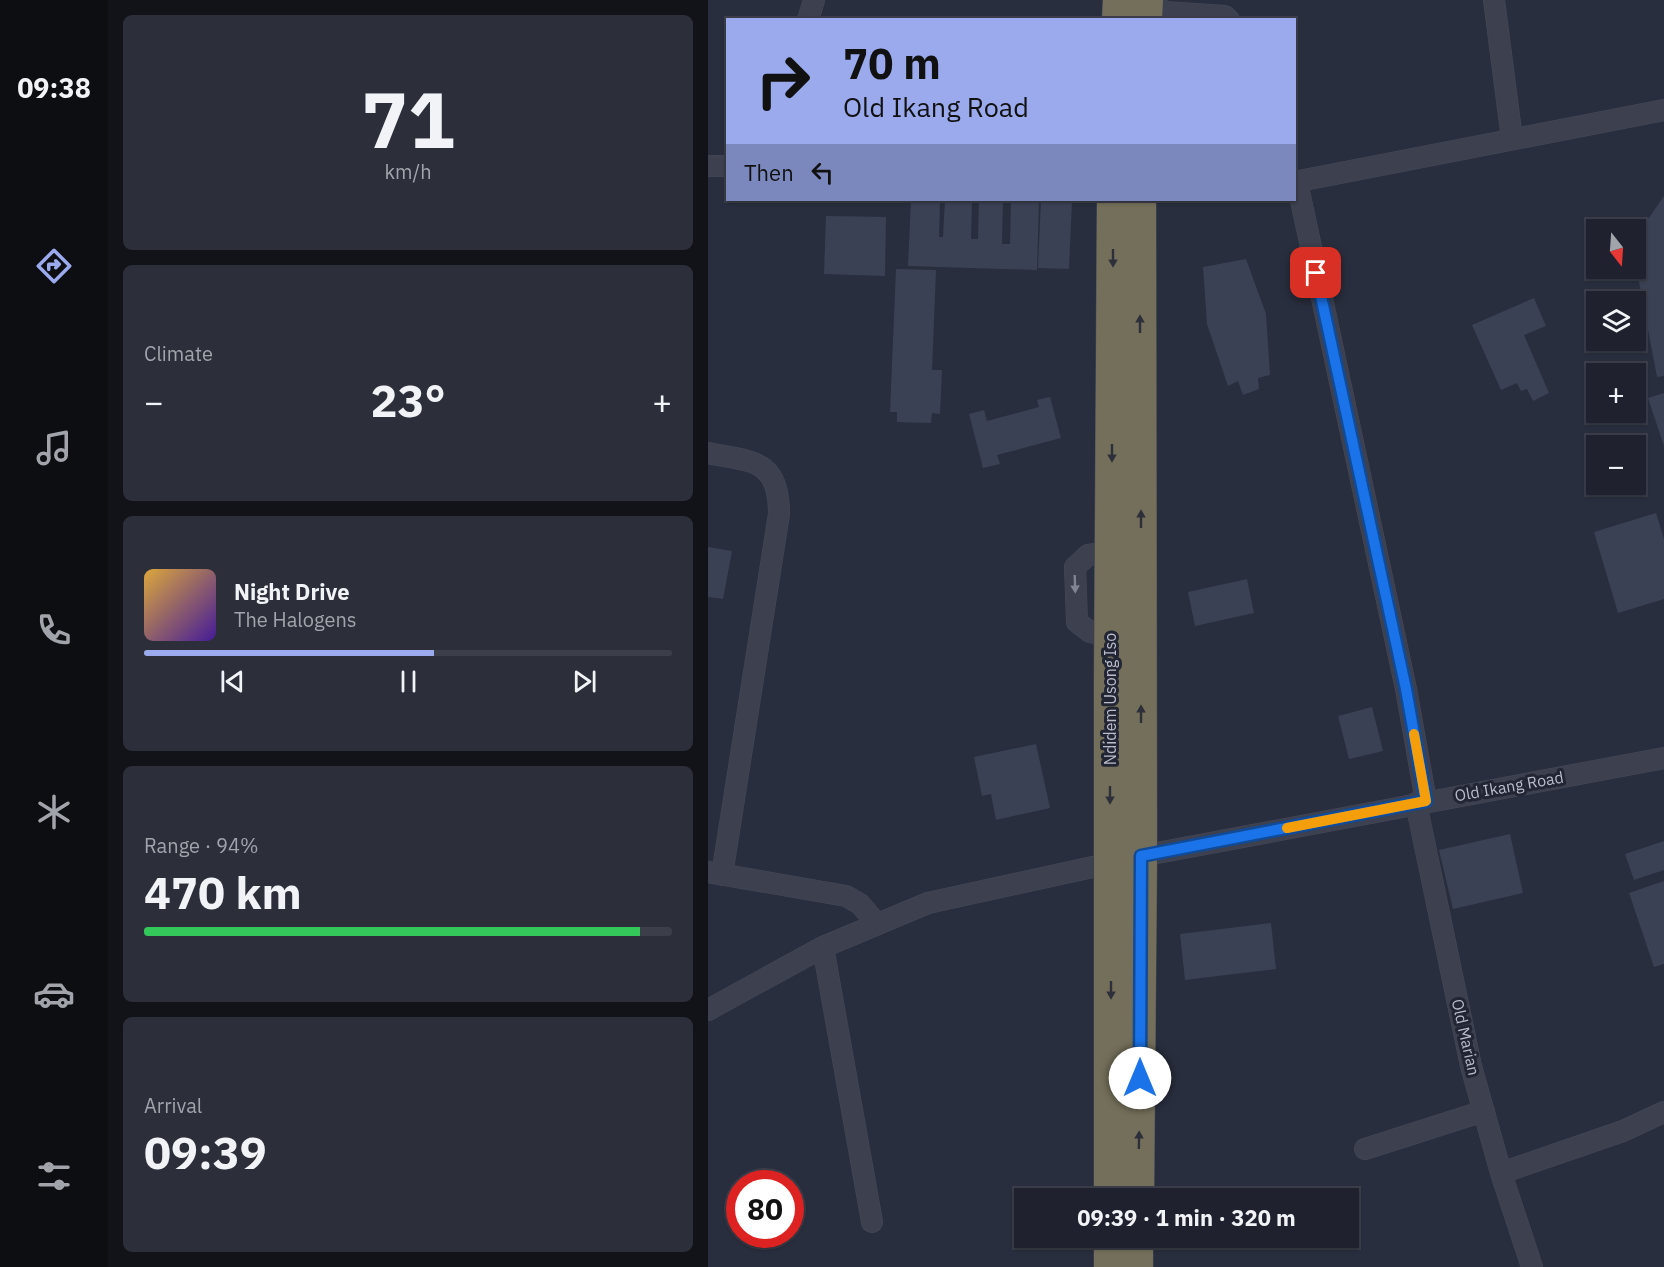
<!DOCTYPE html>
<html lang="en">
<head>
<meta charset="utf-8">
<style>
  :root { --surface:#1f222e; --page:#2c2f3a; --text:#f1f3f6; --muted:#a1a4aa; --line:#3c3f4a; --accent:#9aaaed }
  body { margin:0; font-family:"IBM Plex Sans",sans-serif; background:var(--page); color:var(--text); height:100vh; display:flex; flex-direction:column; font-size:22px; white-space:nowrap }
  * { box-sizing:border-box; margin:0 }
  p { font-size:20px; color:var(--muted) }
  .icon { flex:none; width:33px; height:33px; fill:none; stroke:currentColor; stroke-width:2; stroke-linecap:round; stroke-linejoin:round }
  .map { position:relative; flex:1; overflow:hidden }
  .side { display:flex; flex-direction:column; gap:15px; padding:15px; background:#111319; width:600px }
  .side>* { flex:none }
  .guide { position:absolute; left:18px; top:18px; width:570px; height:183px; border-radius:0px; box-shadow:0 2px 4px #0004,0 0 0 2px var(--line); background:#9aaaed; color:#111; overflow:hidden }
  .needle { width:39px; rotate:163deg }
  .fabs { position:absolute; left:878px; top:219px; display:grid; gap:12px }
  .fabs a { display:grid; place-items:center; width:60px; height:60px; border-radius:0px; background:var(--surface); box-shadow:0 2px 4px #0004,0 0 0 2px var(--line); font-size:30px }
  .speed { position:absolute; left:18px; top:1170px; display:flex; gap:12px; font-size:30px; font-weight:700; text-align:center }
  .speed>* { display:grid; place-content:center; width:78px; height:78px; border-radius:50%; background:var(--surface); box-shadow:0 2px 4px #0004,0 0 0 2px var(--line); line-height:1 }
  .speed .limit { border:9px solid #d22; background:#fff; color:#111 }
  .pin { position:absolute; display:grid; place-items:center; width:51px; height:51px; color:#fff; margin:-26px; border-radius:12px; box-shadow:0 3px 9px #0006 }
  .me { position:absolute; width:66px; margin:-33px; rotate:0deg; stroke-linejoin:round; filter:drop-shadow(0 0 4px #0008) }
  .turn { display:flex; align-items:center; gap:21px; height:126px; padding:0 18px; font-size:27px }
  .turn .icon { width:78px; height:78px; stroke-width:2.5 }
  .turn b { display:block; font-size:42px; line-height:51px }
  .then { display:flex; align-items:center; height:57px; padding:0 18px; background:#0003; gap:12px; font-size:22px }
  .big { font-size:45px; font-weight:700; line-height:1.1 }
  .side .widget { flex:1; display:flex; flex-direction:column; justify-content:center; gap:9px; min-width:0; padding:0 21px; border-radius:9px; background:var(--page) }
  .side .dial { align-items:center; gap:0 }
  .dial b { font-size:78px; line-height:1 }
  .song { display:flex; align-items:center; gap:18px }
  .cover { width:72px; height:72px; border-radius:9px; background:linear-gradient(135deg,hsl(40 70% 55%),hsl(260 70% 35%)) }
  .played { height:6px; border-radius:3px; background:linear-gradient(90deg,var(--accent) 55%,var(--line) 55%) }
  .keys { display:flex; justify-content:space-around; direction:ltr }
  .heat { display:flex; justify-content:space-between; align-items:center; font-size:33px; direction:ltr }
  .charge { height:9px; border-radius:4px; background:linear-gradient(90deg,#34c759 94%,var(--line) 0) }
  .trip { position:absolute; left:306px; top:1188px; width:345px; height:60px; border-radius:0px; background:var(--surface); box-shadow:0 2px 4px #0004,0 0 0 2px var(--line); font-weight:700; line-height:60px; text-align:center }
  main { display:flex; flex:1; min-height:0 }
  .menu { display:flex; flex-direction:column; width:108px; justify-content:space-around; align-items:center; background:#0c0e12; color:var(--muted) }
  .menu .icon { width:42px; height:42px }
  .menu .selected { color:var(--accent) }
  .menu b { font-size:27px; color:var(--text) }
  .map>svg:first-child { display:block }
</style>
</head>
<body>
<main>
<nav class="menu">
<b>09:38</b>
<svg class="icon selected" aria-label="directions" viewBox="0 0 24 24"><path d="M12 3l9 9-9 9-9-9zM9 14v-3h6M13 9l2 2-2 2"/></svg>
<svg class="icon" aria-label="music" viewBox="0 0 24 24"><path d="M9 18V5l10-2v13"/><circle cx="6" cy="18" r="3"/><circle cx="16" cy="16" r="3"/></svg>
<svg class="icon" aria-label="phone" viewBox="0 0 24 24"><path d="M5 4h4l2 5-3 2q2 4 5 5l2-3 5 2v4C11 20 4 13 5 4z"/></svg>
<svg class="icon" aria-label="climate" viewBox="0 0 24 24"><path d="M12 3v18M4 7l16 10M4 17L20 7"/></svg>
<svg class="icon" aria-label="car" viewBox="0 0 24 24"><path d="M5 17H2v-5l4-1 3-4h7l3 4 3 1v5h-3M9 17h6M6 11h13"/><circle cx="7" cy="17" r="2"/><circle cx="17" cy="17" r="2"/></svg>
<svg class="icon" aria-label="filters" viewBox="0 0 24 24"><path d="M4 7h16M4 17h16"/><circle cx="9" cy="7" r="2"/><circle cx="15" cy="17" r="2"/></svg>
</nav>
<section class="side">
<div class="widget dial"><b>71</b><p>km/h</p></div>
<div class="widget"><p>Climate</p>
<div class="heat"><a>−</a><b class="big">23°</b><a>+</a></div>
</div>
<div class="widget">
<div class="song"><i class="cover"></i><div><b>Night Drive</b><p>The Halogens</p></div></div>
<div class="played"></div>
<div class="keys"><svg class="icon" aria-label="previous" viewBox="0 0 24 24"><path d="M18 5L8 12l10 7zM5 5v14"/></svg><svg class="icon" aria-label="pause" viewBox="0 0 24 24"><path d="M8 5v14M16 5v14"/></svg><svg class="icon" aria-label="next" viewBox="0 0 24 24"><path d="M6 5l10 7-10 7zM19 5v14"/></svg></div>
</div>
<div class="widget"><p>Range · 94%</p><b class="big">470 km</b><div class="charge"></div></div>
<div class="widget"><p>Arrival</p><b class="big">09:39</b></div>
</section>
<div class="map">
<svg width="956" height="1267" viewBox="0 0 956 1267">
  <rect width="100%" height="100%" fill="#292e3e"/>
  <path fill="#3b4154" d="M956,196V376L949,377L927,261V238Z
    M203,200H232L231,237H235L237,200H264L263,239H270L271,200H295L294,244H302L303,200H331L329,270L200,266Z
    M333,200H364L361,269L330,268Z
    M118,216L178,217L177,276L116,274Z
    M538,259L558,314L562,375L550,378L551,389L535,395L530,381L520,386L499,324L495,267Z
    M188,269L228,270L224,370H234L232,414L224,413L223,423L189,422V412H182Z
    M826,298L838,326L816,335L841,393L825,401L819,389L813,391L809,383L793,390L764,325Z
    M956,393V446L940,398Z
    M342,397L353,438L289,455L292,464L275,468L261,414L276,410L279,421L331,407L329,400Z
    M948,513L956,539V599L910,613L886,532Z
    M0,547L24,551L15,599L0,597Z
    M539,579L546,613L487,626L480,592Z
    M664,707L675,751L641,759L630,716Z
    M328,744L342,808L288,820L283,794L274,796L266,757Z
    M802,834L815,893L745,909L731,850Z
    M956,841V870L926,880L917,854Z
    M956,881V964L946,967L921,893Z
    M563,923L568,969L477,980L472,934Z"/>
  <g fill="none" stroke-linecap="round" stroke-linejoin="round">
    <g stroke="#464958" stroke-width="22">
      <path id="minor" d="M439,0L457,12L517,16L521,20
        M786,0L804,139
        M100,20L106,0
        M0,166H20
        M586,182L956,110
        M589,182L698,689L718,801
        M0,453C45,462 71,459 71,514L14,875
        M402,636L382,632L369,622L367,567L380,555L403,552
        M708,803L763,1066L793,1173L824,1267
        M433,856L956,758
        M0,872L138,896L152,904L169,924
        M115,947L164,1222
        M0,1010L115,947L220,903L403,863
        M657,1149L776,1111
        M793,1173L915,1131L956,1112"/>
    </g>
    <g stroke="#474b59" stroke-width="33">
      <path id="highway" d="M410,20L411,0
        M438,20L439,0
        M402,1198V682L405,200
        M430,1198L433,856L432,200
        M402,1267V1238
        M429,1267V1238"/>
    </g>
    <use href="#minor" stroke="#3c404f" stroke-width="21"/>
    <use href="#highway" stroke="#746f5a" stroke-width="32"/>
  </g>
  <defs><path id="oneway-solid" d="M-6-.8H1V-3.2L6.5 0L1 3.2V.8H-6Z" transform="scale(1.5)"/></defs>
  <g fill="#2d303a">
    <use href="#oneway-solid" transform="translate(405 258) rotate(90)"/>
    <use href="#oneway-solid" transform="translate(432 324) rotate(-90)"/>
    <use href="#oneway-solid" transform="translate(404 453) rotate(90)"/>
    <use href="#oneway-solid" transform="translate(433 519) rotate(-90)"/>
    <use href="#oneway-solid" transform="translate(433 714) rotate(-90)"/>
    <use href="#oneway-solid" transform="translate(402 795) rotate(90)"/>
    <use href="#oneway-solid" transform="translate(403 990) rotate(90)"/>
    <use href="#oneway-solid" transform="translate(431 1140) rotate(-89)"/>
  </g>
  <use fill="#818492" href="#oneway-solid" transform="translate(367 584) rotate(88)"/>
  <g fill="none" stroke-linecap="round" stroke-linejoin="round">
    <g stroke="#114b97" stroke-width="15">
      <path id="route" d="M432,1078L433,856L718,801L698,689L608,273"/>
    </g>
    <use href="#route" stroke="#1a73e8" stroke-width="10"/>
    <path stroke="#f59e0b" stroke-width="10" d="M579,828L718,801L706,734"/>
  </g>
  <g text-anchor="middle" stroke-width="6" stroke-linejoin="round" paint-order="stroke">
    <g font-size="16" fill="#b9bcc9" stroke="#212534">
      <text transform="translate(402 699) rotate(-90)" y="6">Ndidem Usong Iso</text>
      <text transform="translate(801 786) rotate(-10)" y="6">Old Ikang Road</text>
      <text transform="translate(758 1037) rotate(77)" y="6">Old Marian</text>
    </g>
  </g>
</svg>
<div class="fabs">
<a><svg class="needle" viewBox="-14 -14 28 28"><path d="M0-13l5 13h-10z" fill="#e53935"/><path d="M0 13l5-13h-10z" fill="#a1a4aa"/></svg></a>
<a><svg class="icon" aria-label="layers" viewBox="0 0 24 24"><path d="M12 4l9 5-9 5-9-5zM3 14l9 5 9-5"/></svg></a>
<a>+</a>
<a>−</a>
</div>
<div class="speed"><div class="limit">80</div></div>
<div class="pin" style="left:608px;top:273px;background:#d93025"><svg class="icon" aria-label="arrive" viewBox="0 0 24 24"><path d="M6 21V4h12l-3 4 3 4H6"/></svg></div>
<svg class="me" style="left:432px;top:1078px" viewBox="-20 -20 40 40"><circle r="19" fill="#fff"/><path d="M0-13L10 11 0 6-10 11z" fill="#1a73e8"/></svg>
<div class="trip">09:39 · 1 min · 320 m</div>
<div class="guide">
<div class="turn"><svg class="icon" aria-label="right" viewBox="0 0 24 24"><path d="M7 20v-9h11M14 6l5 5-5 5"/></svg><div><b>70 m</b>Old Ikang Road</div></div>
<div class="then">Then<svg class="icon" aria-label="left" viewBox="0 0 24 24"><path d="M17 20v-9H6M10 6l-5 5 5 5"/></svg></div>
</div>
</div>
</main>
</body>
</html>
